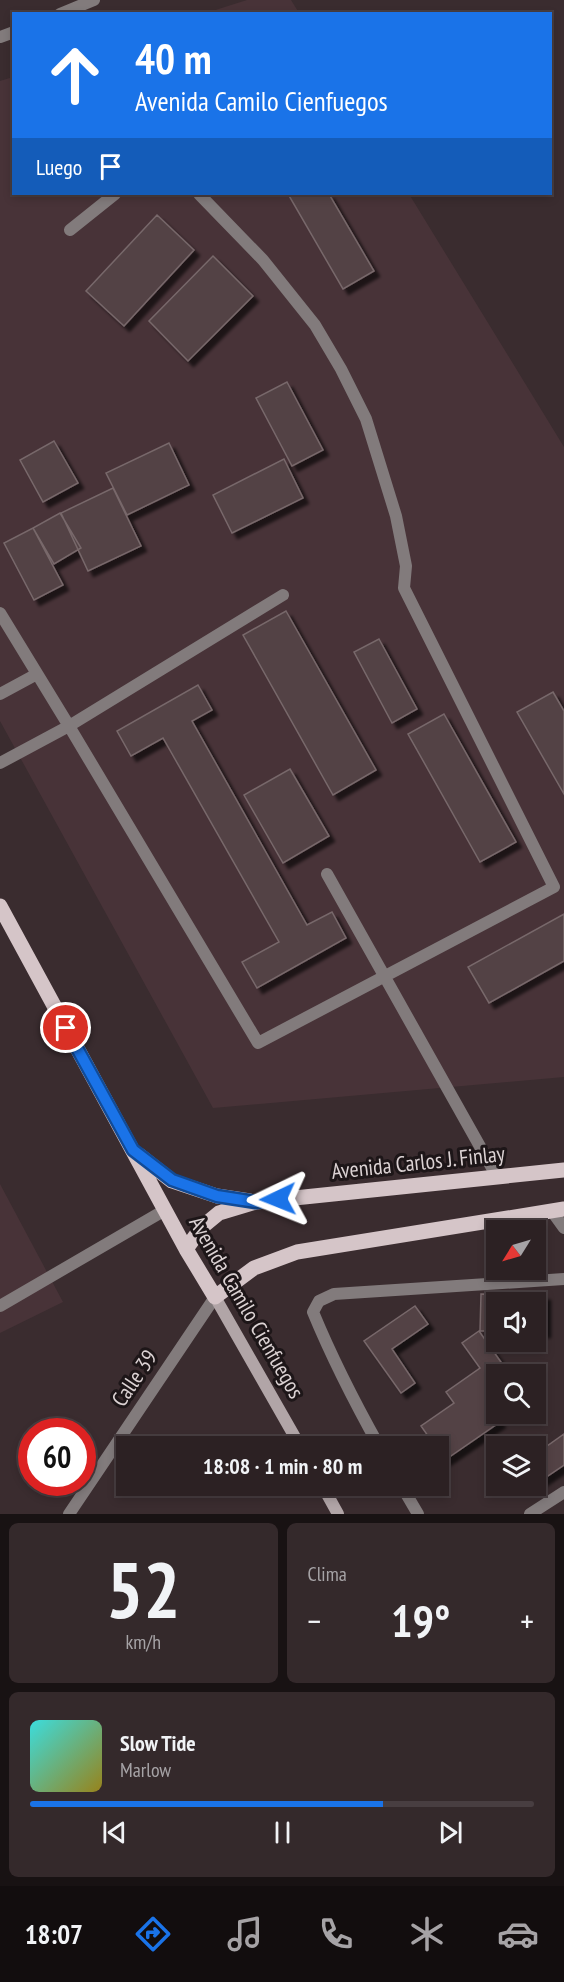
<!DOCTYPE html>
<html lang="es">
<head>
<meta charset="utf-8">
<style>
  :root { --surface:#2c2123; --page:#34292b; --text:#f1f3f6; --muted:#a6a3a6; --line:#483e41; --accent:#1a73e8 }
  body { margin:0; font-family:"PT Sans Narrow",sans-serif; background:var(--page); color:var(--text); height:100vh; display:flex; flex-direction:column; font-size:22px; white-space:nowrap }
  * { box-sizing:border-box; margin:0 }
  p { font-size:20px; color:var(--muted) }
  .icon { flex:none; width:33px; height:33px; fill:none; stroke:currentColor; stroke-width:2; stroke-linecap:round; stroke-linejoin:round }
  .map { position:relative; height:1514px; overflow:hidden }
  .sheet { display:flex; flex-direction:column; gap:9px; padding:9px; background:#181213; flex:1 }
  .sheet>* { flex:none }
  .guide { position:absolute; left:12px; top:12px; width:540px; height:183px; border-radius:0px; box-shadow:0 3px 9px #0003,0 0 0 2px var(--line); background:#1a73e8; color:#fff; overflow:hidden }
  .needle { width:39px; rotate:233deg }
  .fabs { position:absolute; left:486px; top:1220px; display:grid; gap:12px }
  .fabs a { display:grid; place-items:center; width:60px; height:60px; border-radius:0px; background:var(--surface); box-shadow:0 3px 9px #0003,0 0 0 2px var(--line); font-size:30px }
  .speed { position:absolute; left:18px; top:1418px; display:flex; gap:12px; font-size:30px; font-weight:700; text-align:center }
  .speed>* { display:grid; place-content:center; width:78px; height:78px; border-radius:50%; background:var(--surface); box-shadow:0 3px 9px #0003,0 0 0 2px var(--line); line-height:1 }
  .speed .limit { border:9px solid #d22; background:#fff; color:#111 }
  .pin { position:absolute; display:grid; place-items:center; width:51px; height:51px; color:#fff; margin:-26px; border:3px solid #fff; border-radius:50%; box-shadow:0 2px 6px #0007 }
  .me { position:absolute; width:66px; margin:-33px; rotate:268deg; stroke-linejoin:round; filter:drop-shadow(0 0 4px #0008) }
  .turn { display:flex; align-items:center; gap:21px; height:126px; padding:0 24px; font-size:27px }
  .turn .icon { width:78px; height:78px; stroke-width:2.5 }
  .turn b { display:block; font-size:42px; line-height:51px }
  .then { display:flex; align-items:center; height:57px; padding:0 24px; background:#0003; gap:12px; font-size:22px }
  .big { font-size:45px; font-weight:700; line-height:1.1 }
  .sheet .widget { flex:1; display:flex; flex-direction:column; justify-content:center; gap:9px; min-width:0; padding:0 21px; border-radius:9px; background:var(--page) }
  .sheet .dial { align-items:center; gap:0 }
  .dial b { font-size:78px; line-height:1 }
  .song { display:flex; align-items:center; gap:18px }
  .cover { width:72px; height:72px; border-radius:9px; background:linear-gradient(135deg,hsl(180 70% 55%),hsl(50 70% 35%)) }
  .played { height:6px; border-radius:3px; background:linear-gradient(90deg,var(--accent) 70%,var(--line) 70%) }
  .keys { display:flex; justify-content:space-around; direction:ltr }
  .heat { display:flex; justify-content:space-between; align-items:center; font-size:33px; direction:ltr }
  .sheet .tiles { flex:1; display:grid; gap:9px; grid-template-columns:1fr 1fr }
  .widget:last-child { grid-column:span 2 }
  .trip { position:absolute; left:116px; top:1436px; width:333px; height:60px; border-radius:0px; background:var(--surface); box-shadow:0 3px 9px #0003,0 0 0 2px var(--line); font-weight:700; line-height:60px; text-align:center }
  .tabs { display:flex; height:96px; justify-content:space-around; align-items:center; background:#120d0e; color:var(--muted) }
  .tabs .icon { width:42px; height:42px }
  .tabs .selected { color:var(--accent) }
  .tabs b { font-size:27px; color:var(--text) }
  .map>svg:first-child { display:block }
</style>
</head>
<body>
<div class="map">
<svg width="564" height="1514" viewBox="0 0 564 1514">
  <defs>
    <filter id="shadow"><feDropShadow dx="5.5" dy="5.5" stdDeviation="1.5" flood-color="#0009"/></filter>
  </defs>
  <rect width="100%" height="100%" fill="#3a2c2f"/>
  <path fill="#483338" d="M247,0H291L299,13H206Z
    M13,77L14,194H409L564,447V1077L213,1108L0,721V81Z
    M0,1184L63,1302L0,1333Z"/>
  <path fill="#524345" stroke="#78686b" stroke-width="1.5" filter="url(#shadow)" d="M288,194H329L374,271L343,289Z
    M157,215L194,250L124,326L86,291Z
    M213,256L253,296L188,361L149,321Z
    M287,382L323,450L292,466L256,398Z
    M54,441L78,483L43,502L20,460Z
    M169,443L189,485L127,515L106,473Z
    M284,459L303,498L232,533L213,495Z
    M113,488L141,546L88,571L61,513Z
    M60,513L81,548L54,564L33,528Z
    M33,528L63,585L34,600L4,543Z
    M286,611L376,770L333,795L243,635Z
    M379,639L417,709L392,723L354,652Z
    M198,685L212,710L192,721L307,925L332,912L346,938L257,988L242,962L279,942L163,738L131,756L117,731Z
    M553,692L564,711V794L517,712Z
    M444,714L516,842L480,862L408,734Z
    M290,769L329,836L283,863L244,795Z
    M564,914V961L489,1003L468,967Z
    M481,1294L545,1295V1332H536V1302H496V1331H480Z
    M415,1306L428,1324L392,1349L415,1383L401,1393L364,1341Z
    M479,1331L508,1372L496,1374V1404L490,1408L500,1422L445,1460L438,1450V1446H435L421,1426L454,1403L446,1392L480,1368L462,1343Z
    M564,1434V1465L539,1482L536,1477V1454Z"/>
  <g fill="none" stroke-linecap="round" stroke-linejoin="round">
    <path stroke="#827b7c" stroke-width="12" d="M70,230L115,194
      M0,613L69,726L283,595
      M0,694L37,674
      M0,763L69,726L258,1043L554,887L404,588L406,566L396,516L366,419L341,369L315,325L263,260L199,194
      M327,874L496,1175
      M0,1306L165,1210"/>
    <path stroke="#827b7c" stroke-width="12" d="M60,14L94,0
      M0,37L14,32
      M551,1210L564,1228
      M379,1446C355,1403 332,1358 313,1312L319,1301L334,1294L564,1279
      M401,1485L418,1514
      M530,1514L564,1492"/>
    <path stroke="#827b7c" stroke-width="12" d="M69,1514L215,1297"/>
    <path stroke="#b1a5a7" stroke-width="12" d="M215,1297L300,1446
      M322,1485L338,1514"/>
    <path stroke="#d5c5c8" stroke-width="15" d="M0,906L186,1249L215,1297L254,1268L297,1252L564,1209
      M139,1155L172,1181L217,1196L250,1201
      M186,1249L202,1227L219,1213L256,1202L564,1170"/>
  </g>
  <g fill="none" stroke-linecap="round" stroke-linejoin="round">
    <g stroke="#114b97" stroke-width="15">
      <path id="route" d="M66,1028L133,1150L172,1180L217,1196L256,1202L278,1199"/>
    </g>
    <use href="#route" stroke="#1a73e8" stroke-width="10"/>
  </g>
  <g text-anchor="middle" stroke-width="6" stroke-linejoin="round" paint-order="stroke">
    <g font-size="22" fill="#dbd2d3" stroke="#1d1618">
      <text transform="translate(418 1162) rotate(-6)" y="8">Avenida Carlos J. Finlay</text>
      <text transform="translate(247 1307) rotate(60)" y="8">Avenida Camilo Cienfuegos</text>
      <text transform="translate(134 1378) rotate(-56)" y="8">Calle 39</text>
    </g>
  </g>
</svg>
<div class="fabs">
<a><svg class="needle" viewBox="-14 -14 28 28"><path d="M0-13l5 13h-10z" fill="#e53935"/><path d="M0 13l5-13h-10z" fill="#a6a3a6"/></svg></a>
<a><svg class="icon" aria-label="sound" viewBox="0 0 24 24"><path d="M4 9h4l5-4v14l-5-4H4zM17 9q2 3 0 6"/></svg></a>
<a><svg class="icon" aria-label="search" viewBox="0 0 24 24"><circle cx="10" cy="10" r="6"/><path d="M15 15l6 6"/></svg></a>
<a><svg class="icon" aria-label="layers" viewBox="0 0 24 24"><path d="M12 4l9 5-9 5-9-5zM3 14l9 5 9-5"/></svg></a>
</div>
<div class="speed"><div class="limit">60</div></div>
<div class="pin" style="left:66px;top:1028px;background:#d93025"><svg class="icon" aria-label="arrive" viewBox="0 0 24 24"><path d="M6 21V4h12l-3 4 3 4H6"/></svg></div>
<svg class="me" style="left:278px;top:1199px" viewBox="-20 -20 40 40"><path d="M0-17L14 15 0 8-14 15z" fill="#1a73e8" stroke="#fff" stroke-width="4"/></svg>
<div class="trip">18:08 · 1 min · 80 m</div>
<div class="guide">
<div class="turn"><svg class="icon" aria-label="ahead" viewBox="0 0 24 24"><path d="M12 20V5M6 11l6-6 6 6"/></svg><div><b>40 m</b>Avenida Camilo Cienfuegos</div></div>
<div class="then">Luego<svg class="icon" aria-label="arrive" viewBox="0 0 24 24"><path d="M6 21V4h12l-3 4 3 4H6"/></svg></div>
</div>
</div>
<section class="sheet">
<div class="tiles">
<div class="widget dial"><b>52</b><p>km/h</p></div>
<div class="widget"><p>Clima</p>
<div class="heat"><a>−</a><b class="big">19°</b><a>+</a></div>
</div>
<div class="widget">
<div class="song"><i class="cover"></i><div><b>Slow Tide</b><p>Marlow</p></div></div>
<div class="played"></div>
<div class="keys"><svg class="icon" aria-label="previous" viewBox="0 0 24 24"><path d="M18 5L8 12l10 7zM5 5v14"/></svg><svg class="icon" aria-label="pause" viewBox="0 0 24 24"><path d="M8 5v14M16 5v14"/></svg><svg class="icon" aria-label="next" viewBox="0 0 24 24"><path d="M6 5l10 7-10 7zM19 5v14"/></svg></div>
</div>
</div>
</section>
<nav class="tabs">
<b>18:07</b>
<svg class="icon selected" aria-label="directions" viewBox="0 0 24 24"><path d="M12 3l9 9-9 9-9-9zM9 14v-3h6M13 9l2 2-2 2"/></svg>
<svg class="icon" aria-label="music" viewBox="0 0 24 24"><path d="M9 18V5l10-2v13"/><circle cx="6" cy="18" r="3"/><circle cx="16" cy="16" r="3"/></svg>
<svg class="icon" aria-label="phone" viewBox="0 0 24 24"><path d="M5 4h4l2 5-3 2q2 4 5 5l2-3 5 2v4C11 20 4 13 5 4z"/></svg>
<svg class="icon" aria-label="climate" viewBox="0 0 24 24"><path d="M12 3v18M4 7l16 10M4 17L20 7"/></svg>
<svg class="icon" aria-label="car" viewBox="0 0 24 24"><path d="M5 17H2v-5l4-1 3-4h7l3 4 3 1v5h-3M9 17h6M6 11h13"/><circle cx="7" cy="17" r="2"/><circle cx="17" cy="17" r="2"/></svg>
</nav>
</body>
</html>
